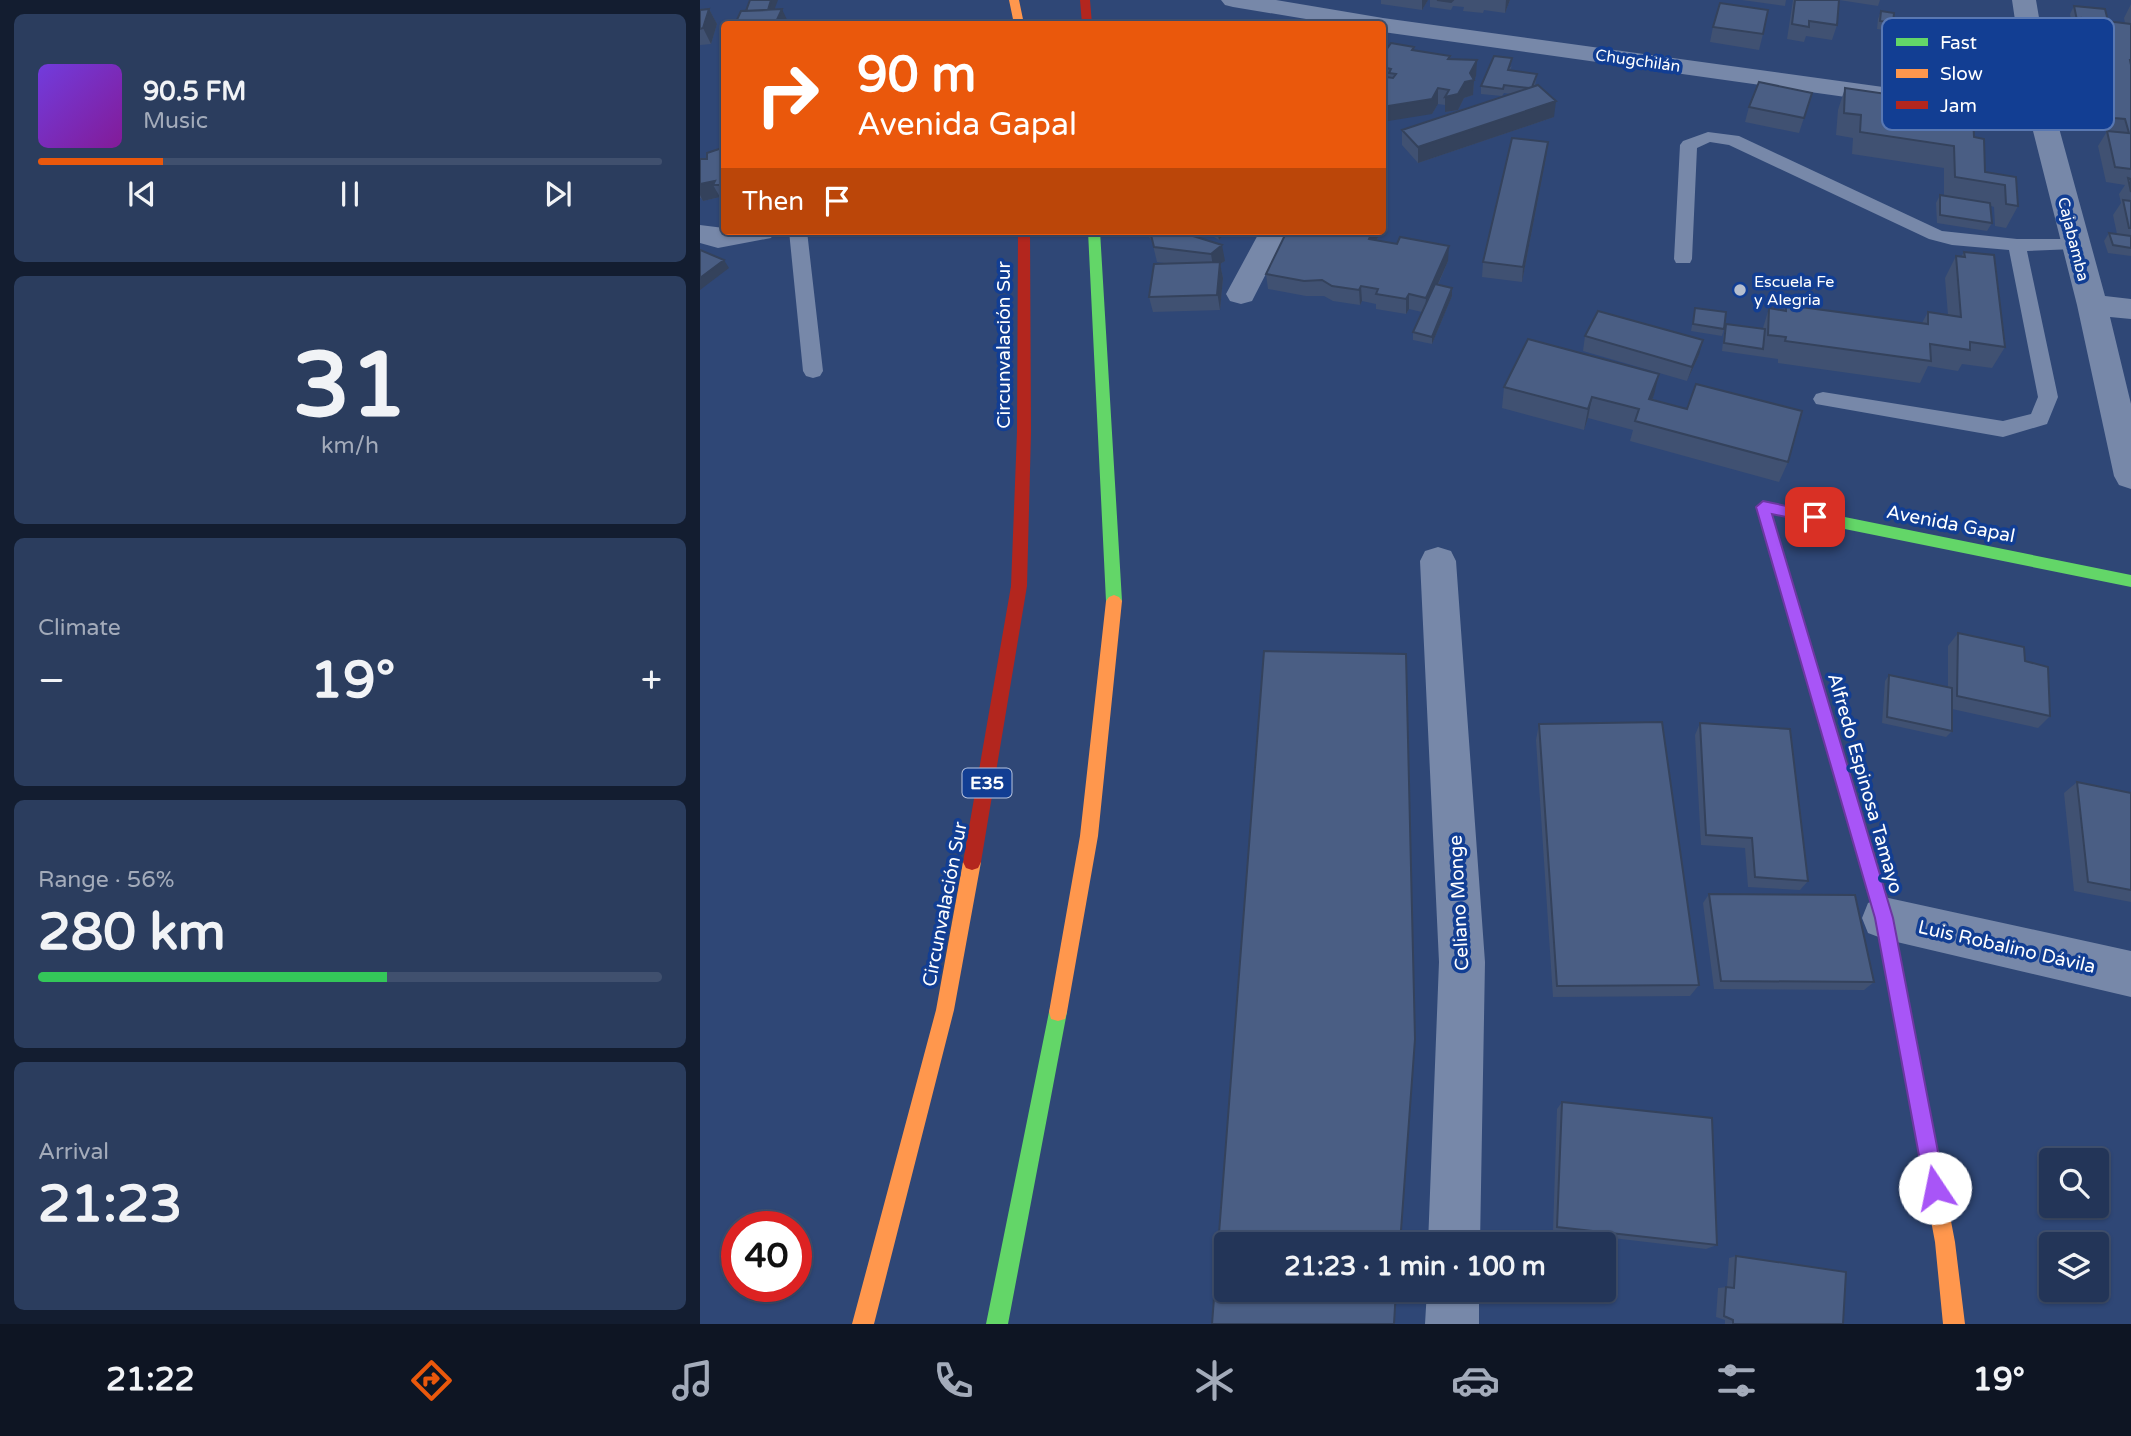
<!DOCTYPE html>
<html lang="en">
<head>
<meta charset="utf-8">
<style>
  :root { --surface:#233558; --page:#2b3d5e; --text:#f1f3f6; --muted:#a3abba; --line:#40506e; --accent:#ea580c }
  body { margin:0; font-family:"Varela Round",sans-serif; background:var(--page); color:var(--text); height:100vh; display:flex; flex-direction:column; font-size:26px; white-space:nowrap }
  * { box-sizing:border-box; margin:0 }
  p { font-size:23px; color:var(--muted) }
  .icon { flex:none; width:38px; height:38px; fill:none; stroke:currentColor; stroke-width:2; stroke-linecap:round; stroke-linejoin:round }
  .map { position:relative; flex:1; overflow:hidden }
  .sheet { display:flex; flex-direction:column; gap:14px; padding:14px; background:#131d30; width:700px }
  .sheet>* { flex:none }
  .hud { position:absolute; left:21px; top:21px; width:665px; height:214px; border-radius:7px; box-shadow:0 2px 5px #0004,0 0 0 2px var(--line); background:#ea580c; color:#fff; overflow:hidden }
  .controls { position:absolute; left:1339px; top:1148px; display:grid; gap:14px }
  .controls a { display:grid; place-items:center; width:70px; height:70px; border-radius:7px; background:var(--surface); box-shadow:0 2px 5px #0004,0 0 0 2px var(--line); font-size:35px }
  .speed { position:absolute; left:21px; top:1211px; display:flex; gap:14px; font-size:35px; font-weight:700; text-align:center }
  .speed>* { display:grid; place-content:center; width:91px; height:91px; border-radius:50%; background:var(--surface); box-shadow:0 2px 5px #0004,0 0 0 2px var(--line); line-height:1 }
  .speed .limit { border:10px solid #d22; background:#fff; color:#111 }
  .pin { position:absolute; display:grid; place-items:center; width:60px; height:60px; color:#fff; margin:-30px; border-radius:14px; box-shadow:0 4px 10px #0006 }
  .me { position:absolute; width:77px; margin:-38px; rotate:349deg; stroke-linejoin:round; filter:drop-shadow(0 0 5px #0008) }
  .turn { display:flex; align-items:center; gap:24px; height:147px; padding:0 21px; font-size:32px }
  .turn .icon { width:91px; height:91px; stroke-width:2.5 }
  .turn b { display:block; font-size:49px; line-height:60px }
  .then { display:flex; align-items:center; height:66px; padding:0 21px; background:#0003; gap:14px; font-size:26px }
  .big { font-size:52px; font-weight:700; line-height:1.1 }
  .sheet .widget { flex:1; display:flex; flex-direction:column; justify-content:center; gap:10px; min-width:0; padding:0 24px; border-radius:10px; background:var(--page) }
  .sheet .dial { align-items:center; gap:0 }
  .dial b { font-size:91px; line-height:1 }
  .song { display:flex; align-items:center; gap:21px }
  .cover { width:84px; height:84px; border-radius:10px; background:linear-gradient(135deg,hsl(260 70% 55%),hsl(290 70% 35%)) }
  .played { height:7px; border-radius:4px; background:linear-gradient(90deg,var(--accent) 20%,var(--line) 20%) }
  .keys { display:flex; justify-content:space-around; direction:ltr }
  .heat { display:flex; justify-content:space-between; align-items:center; font-size:38px; direction:ltr }
  .charge { height:10px; border-radius:5px; background:linear-gradient(90deg,#34c759 56%,var(--line) 0) }
  .trip { position:absolute; left:514px; top:1232px; width:402px; height:70px; border-radius:7px; background:var(--surface); box-shadow:0 2px 5px #0004,0 0 0 2px var(--line); font-weight:700; line-height:70px; text-align:center }
  .tabs { display:flex; height:112px; justify-content:space-around; align-items:center; background:#0e1523; color:var(--muted) }
  .tabs .icon { width:49px; height:49px }
  .tabs .current { color:var(--accent) }
  .tabs b { font-size:32px; color:var(--text) }
  main { display:flex; flex:1; min-height:0 }
  .map>svg:first-child { display:block }
</style>
</head>
<body>
<main>
<section class="sheet">
<div class="widget">
<div class="song"><i class="cover"></i><div><b>90.5 FM</b><p>Music</p></div></div>
<div class="played"></div>
<div class="keys"><svg class="icon" aria-label="previous" viewBox="0 0 24 24"><path d="M18 5L8 12l10 7zM5 5v14"/></svg><svg class="icon" aria-label="pause" viewBox="0 0 24 24"><path d="M8 5v14M16 5v14"/></svg><svg class="icon" aria-label="next" viewBox="0 0 24 24"><path d="M6 5l10 7-10 7zM19 5v14"/></svg></div>
</div>
<div class="widget dial"><b>31</b><p>km/h</p></div>
<div class="widget"><p>Climate</p>
<div class="heat"><a>−</a><b class="big">19°</b><a>+</a></div>
</div>
<div class="widget"><p>Range · 56%</p><b class="big">280 km</b><div class="charge"></div></div>
<div class="widget"><p>Arrival</p><b class="big">21:23</b></div>
</section>
<div class="map">
<svg width="1431" height="1324" viewBox="0 0 1431 1324">
  <rect width="100%" height="100%" fill="#2f4776"/>
  <g fill="none" stroke-linecap="round" stroke-linejoin="round">
    <path fill="#7788a9" fill-rule="evenodd" d="M1008,132L1039,136L1242,231L1317,239H1381L1383,243L1381,247L1374,249L1327,251L1358,397L1347,424L1303,437L1116,404L1113,399L1116,394L1123,392L1303,421L1331,414L1338,397L1309,250L1252,245L1229,239L1029,145L1010,142L997,148L992,259L990,263H976L974,259L980,145L983,141Z
      M89,231H107L123,371L120,376L113,378L106,376L103,371Z"/>
    <path fill="#7788a9" fill-rule="evenodd" d="M521,0H576L683,18L1328,107L1312,0H1336L1356,117L1405,296L1431,299V319L1410,317L1431,404V489L1419,485L1414,476L1377,305L1331,123L683,32L682,24H636L533,7L525,5Z
      M0,225L24,228V231H75L71,238L18,248L0,243Z
      M560,231H588L552,301L541,304L530,301L526,294Z
      M738,547L751,551L756,561L785,962L780,1244H728L739,962L720,561L725,551Z
      M1184,897L1431,951V997L1184,939L1168,933L1162,918L1168,903Z
      M727,1290H779V1324H725Z"/>
    <path fill="#63d668" fill-rule="evenodd" d="M388,231H400L422,601L419,605H409L406,601Z
      M1115,511L1431,575V587L1115,523L1108,517Z
      M358,1003L365,1005L367,1012L308,1324H286L349,1012L351,1005Z"/>
    <path fill="#ff974d" fill-rule="evenodd" d="M309,0H319L324,24H314Z
      M414,595L419,597L422,601L398,836L367,1012L365,1019L358,1021L351,1019L349,1012L380,836L406,601L409,597Z
      M272,854L278,856L281,862L254,1010L174,1324H152L236,1010L263,862L266,856Z
      M1176,882L1182,885L1193,918L1255,1242L1265,1324H1243L1235,1242L1175,918L1167,891L1170,885Z"/>
    <path fill="#b3261e" fill-rule="evenodd" d="M380,0H390L392,24H382Z
      M318,231H330L331,432L327,586L281,862L278,868L272,870L266,868L263,862L311,586L317,432Z
      M1063,501L1115,511L1122,517L1115,523L1072,514L1185,891L1182,897L1176,900L1170,897L1167,891L1056,507Z"/>
  </g>
  <path fill="#405172" d="M681,0H728L722,10L681,4Z
    M730,0H810L805,13L784,10L783,13L763,11L764,7L753,6L751,10L730,7Z
    M1042,0H1086L1085,6Z
    M1093,0H1180L1178,6L1139,0L1137,25L1132,40L1106,36L1104,42L1087,39Z
    M1431,4V256L1408,253L1404,241L1409,233L1417,234L1413,215L1421,203L1419,194L1425,185L1406,182L1398,146L1406,133L1401,102L1395,101L1391,77L1394,72L1379,70L1370,14L1374,6L1408,21L1425,23L1424,18Z
    M9,9L17,24L11,44L0,45V10Z
    M1181,11L1193,23L1191,31L1177,29L1178,19Z
    M1196,23L1237,39L1246,61L1240,76L1194,69V56H1190L1191,38Z
    M1013,27L1063,34L1059,50L1010,42Z
    M714,51L750,56V59L776,76L774,81L773,95L764,98L758,110L745,112V105L738,104L732,114L682,82V56Z
    M812,66L810,70L837,74L835,86L854,117L718,163L702,145V130L812,94L804,93L802,96L781,94V86Z
    M1145,88L1228,108L1274,137L1285,172L1316,177L1318,206L1306,228L1295,226L1294,207L1291,206L1292,223L1287,231L1237,223L1236,203L1240,195L1244,196V168L1152,154L1153,138L1136,135L1138,110Z
    M1112,93L1099,133L1045,122L1049,107Z
    M848,142L846,157L822,282L782,277L783,262Z
    M24,151V200H22L20,197L3,201L1,198H0V159H7Z
    M444,231H489L485,234L525,261L520,264L523,278L520,310L453,312L449,297L471,264L457,262L452,241Z
    M504,231H527L519,240Z
    M680,233L677,240L748,261L738,285L752,296L732,344L713,340V332L722,312L709,309L706,314L676,309V304L662,301L660,305L633,301L624,296H606L568,289L566,274Z
    M1264,252L1305,347L1292,368L1262,364L1258,371L1228,366L1220,383L1078,363V359L1022,351L1024,331L1026,324L1063,328L1069,308L1084,310L1086,305L1222,323L1228,312L1248,315L1245,278L1256,256L1261,257Z
    M995,308L1024,329L1022,336L991,331Z
    M885,336L999,355L987,381L883,351Z
    M804,387L954,395L952,400L1088,462L1079,482L930,441L933,430L888,418L884,430L802,408Z
    M1258,633L1325,661L1350,716L1338,728L1252,709V731L1246,737L1182,723L1185,681L1189,675L1248,687V646Z
    M1000,723L1108,881L1100,890L1048,887L1045,848L1001,845L995,735Z
    M839,724L999,985L990,996L853,997L836,740Z
    M1377,782L1431,793V902L1374,891L1364,793Z
    M1009,894L1174,982L1164,990L1014,989L1003,903Z
    M862,1102L1017,1245L1006,1249L853,1231L857,1109Z
    M1036,1256L1143,1324H1025V1320L1016,1317L1018,1288L1027,1287L1029,1258Z"/>
  <path fill="#34425c" d="M71,0H78L69,24L65,18Z
    M722,0H728L722,10Z
    M806,0H810L805,13Z
    M9,9L17,24L11,44L3,28Z
    M82,9L89,24H75Z
    M777,60L776,76L774,81L773,95L764,98L758,110L745,112V97L770,73Z
    M738,88V104L732,114L682,122V107Z
    M856,101L854,117L718,163V147Z
    M848,142L846,157L822,282L823,267Z
    M15,181L13,185L20,197L3,201L0,195V184Z
    M517,231H527L519,240Z
    M673,231H680V233L670,254L669,239Z
    M522,245L525,261L520,264L523,278L520,310L511,254Z
    M749,246L748,261L725,313L726,298Z
    M24,260L29,268L0,290V278Z
    M661,286L662,301L660,305L659,290Z
    M752,288V296L732,344V337Z
    M709,294V309L706,314V299Z
    M1003,340L999,355L987,381L992,367Z
    M959,374L954,395L944,420L949,399Z
    M892,397L888,418L884,430L888,409Z"/>
  <path fill="#4a5e84" stroke="#34425c" stroke-width="2" d="M50,0H71L68,10L46,11Z
    M737,0H753L751,2Z
    M1095,0H1139L1137,25L1109,21V27L1092,24Z
    M1020,3L1068,10L1063,34L1013,27Z
    M1374,6L1405,9L1408,21L1382,18L1378,25Z
    M9,9L3,28L0,29V10Z
    M82,9L75,24H35L41,11Z
    M1181,11L1194,13L1193,23L1180,21Z
    M1382,18L1431,24V60H1430L1431,65V169L1415,167L1407,131L1429,133L1425,119L1414,118L1410,87L1403,85L1399,62L1405,63L1404,57L1387,55Z
    M586,20L604,22L603,24H584Z
    M446,22V24H420Z
    M691,43L714,47L712,50L750,56L748,59L777,60L770,73L774,80L765,82L758,94L745,97L749,90L738,88L732,99L682,107V85L686,77L693,78L696,74L689,73L691,69L682,67V56Z
    M794,56L812,58L808,70L837,74L832,87L829,88L804,85L803,89L781,86Z
    M1059,82L1112,93L1104,118L1049,107Z
    M838,85L856,101L718,147L702,130Z
    M1145,88L1228,100V108L1273,114L1274,137L1284,139L1285,172L1316,177L1318,206L1306,204L1305,185L1255,177L1254,146L1160,132L1161,115L1144,113Z
    M812,138L848,142L823,267L783,262Z
    M22,148L24,151V185H13L15,181L0,184V159H7V153Z
    M1428,178L1431,179V192Z
    M1240,195L1290,203L1292,223L1240,215Z
    M1423,200L1431,201V228H1429Z
    M450,231H477L522,245L511,254L454,247Z
    M587,231H673L669,239L697,244L700,237L749,246L726,298L709,294L706,299L676,294L678,289L661,286L659,290L632,286L622,280L604,281L566,274Z
    M1409,233L1431,236V248L1413,245Z
    M0,250L24,260L0,278Z
    M1264,252L1294,255L1305,347L1270,342V350L1230,344L1231,361L1085,341L1086,337L1068,335L1069,308L1086,311V305L1228,324V312L1261,317L1256,256L1265,257Z
    M520,262L517,295L449,297L454,264Z
    M735,284L752,288L732,337L713,332Z
    M995,308L1026,312L1024,329L993,324Z
    M898,311L1003,340L992,367L885,336Z
    M1026,324L1065,329L1063,349L1024,343Z
    M828,339L959,374L949,399L987,409L996,384L1102,411L1088,462L935,421L939,409L892,397L888,409L804,387Z
    M1258,633L1324,647L1325,661L1348,667L1350,716L1257,696Z
    M564,651L706,654L715,1039L700,1244H527V1290H696L694,1324H512Z
    M1189,675L1252,688V731L1187,717Z
    M962,722L999,985L857,986L839,724Z
    M1000,723L1090,729L1108,881L1055,877L1052,838L1006,835Z
    M1377,782L1431,793V890L1388,882Z
    M1009,894L1155,895L1174,982L1021,981Z
    M862,1102L1012,1118L1017,1245L857,1227Z
    M1036,1256L1146,1272L1143,1324H1033V1320L1024,1316L1026,1287L1034,1288Z"/>
  <path fill="#a855f7" stroke="#6d37a1" stroke-width="2" d="M1063,501L1115,512L1123,517L1115,523L1072,514L1193,918L1245,1188L1242,1195L1235,1198L1228,1195L1225,1188L1175,918L1056,507Z"/>
  <circle fill="#b6bfcf" stroke="#123e93" stroke-width="2.5" cx="1040" cy="290" r="7"/>
  <g text-anchor="middle" stroke-width="7" stroke-linejoin="round" paint-order="stroke">
    <g font-size="16" fill="#fff" stroke="#123e93">
      <text transform="translate(938 60) rotate(8)" y="6">Chugchilán</text>
      <text transform="translate(1374 239) rotate(76)" y="6">Cajabamba</text>
    </g>
    <g font-size="16" fill="#fff" stroke="#123e93" text-anchor="start">
      <text x="1054" y="287">Escuela Fe<tspan x="1054" dy="18">y Alegria</tspan></text>
    </g>
    <rect fill="#123e93" stroke="#b8c5df" stroke-width="2" x="262.5" y="768.5" width="49" height="29" rx="5"/>
    <g font-size="18" font-weight="bold" fill="#fff">
      <text x="287" y="789">E35</text>
    </g>
    <g font-size="19" fill="#fff" stroke="#123e93">
      <text transform="translate(303 345) rotate(-90)" y="7">Circunvalación Sur</text>
      <text transform="translate(1251 523) rotate(11)" y="7">Avenida Gapal</text>
      <text transform="translate(1166 783) rotate(74)" y="7">Alfredo Espinosa Tamayo</text>
      <text transform="translate(758 903) rotate(-93)" y="7">Celiano Monge</text>
      <text transform="translate(244 904) rotate(-79)" y="7">Circunvalación Sur</text>
      <text transform="translate(1307 946) rotate(13)" y="7">Luis Robalino Dávila</text>
    </g>
  </g>
  <rect x="1182" y="18" width="232" height="112" rx="10" fill="#123e93" stroke="#5978b3" stroke-width="2"/>
  <rect x="1196" y="38" width="32" height="8" fill="#63d668"/>
  <rect x="1196" y="69" width="32" height="9" fill="#ff974d"/>
  <rect x="1196" y="101" width="32" height="8" fill="#b3261e"/>
  <g font-size="19" fill="#fff">
    <text x="1240" y="49">Fast</text>
    <text x="1240" y="80">Slow</text>
    <text x="1240" y="112">Jam</text>
  </g>
</svg>
<div class="controls">
<a><svg class="icon" aria-label="search" viewBox="0 0 24 24"><circle cx="10" cy="10" r="6"/><path d="M15 15l6 6"/></svg></a>
<a><svg class="icon" aria-label="layers" viewBox="0 0 24 24"><path d="M12 4l9 5-9 5-9-5zM3 14l9 5 9-5"/></svg></a>
</div>
<div class="speed"><div class="limit">40</div></div>
<div class="pin" style="left:1115px;top:517px;background:#d93025"><svg class="icon" aria-label="arrive" viewBox="0 0 24 24"><path d="M6 21V4h12l-3 4 3 4H6"/></svg></div>
<svg class="me" style="left:1235px;top:1188px" viewBox="-20 -20 40 40"><circle r="19" fill="#fff"/><path d="M0-13L10 11 0 6-10 11z" fill="#a855f7"/></svg>
<div class="trip">21:23 · 1 min · 100 m</div>
<div class="hud">
<div class="turn"><svg class="icon" aria-label="right" viewBox="0 0 24 24"><path d="M7 20v-9h11M14 6l5 5-5 5"/></svg><div><b>90 m</b>Avenida Gapal</div></div>
<div class="then">Then<svg class="icon" aria-label="arrive" viewBox="0 0 24 24"><path d="M6 21V4h12l-3 4 3 4H6"/></svg></div>
</div>
</div>
</main>
<nav class="tabs">
<b>21:22</b>
<svg class="icon current" aria-label="directions" viewBox="0 0 24 24"><path d="M12 3l9 9-9 9-9-9zM9 14v-3h6M13 9l2 2-2 2"/></svg>
<svg class="icon" aria-label="music" viewBox="0 0 24 24"><path d="M9 18V5l10-2v13"/><circle cx="6" cy="18" r="3"/><circle cx="16" cy="16" r="3"/></svg>
<svg class="icon" aria-label="phone" viewBox="0 0 24 24"><path d="M5 4h4l2 5-3 2q2 4 5 5l2-3 5 2v4C11 20 4 13 5 4z"/></svg>
<svg class="icon" aria-label="climate" viewBox="0 0 24 24"><path d="M12 3v18M4 7l16 10M4 17L20 7"/></svg>
<svg class="icon" aria-label="car" viewBox="0 0 24 24"><path d="M5 17H2v-5l4-1 3-4h7l3 4 3 1v5h-3M9 17h6M6 11h13"/><circle cx="7" cy="17" r="2"/><circle cx="17" cy="17" r="2"/></svg>
<svg class="icon" aria-label="filters" viewBox="0 0 24 24"><path d="M4 7h16M4 17h16"/><circle cx="9" cy="7" r="2"/><circle cx="15" cy="17" r="2"/></svg>
<b>19°</b>
</nav>
</body>
</html>
